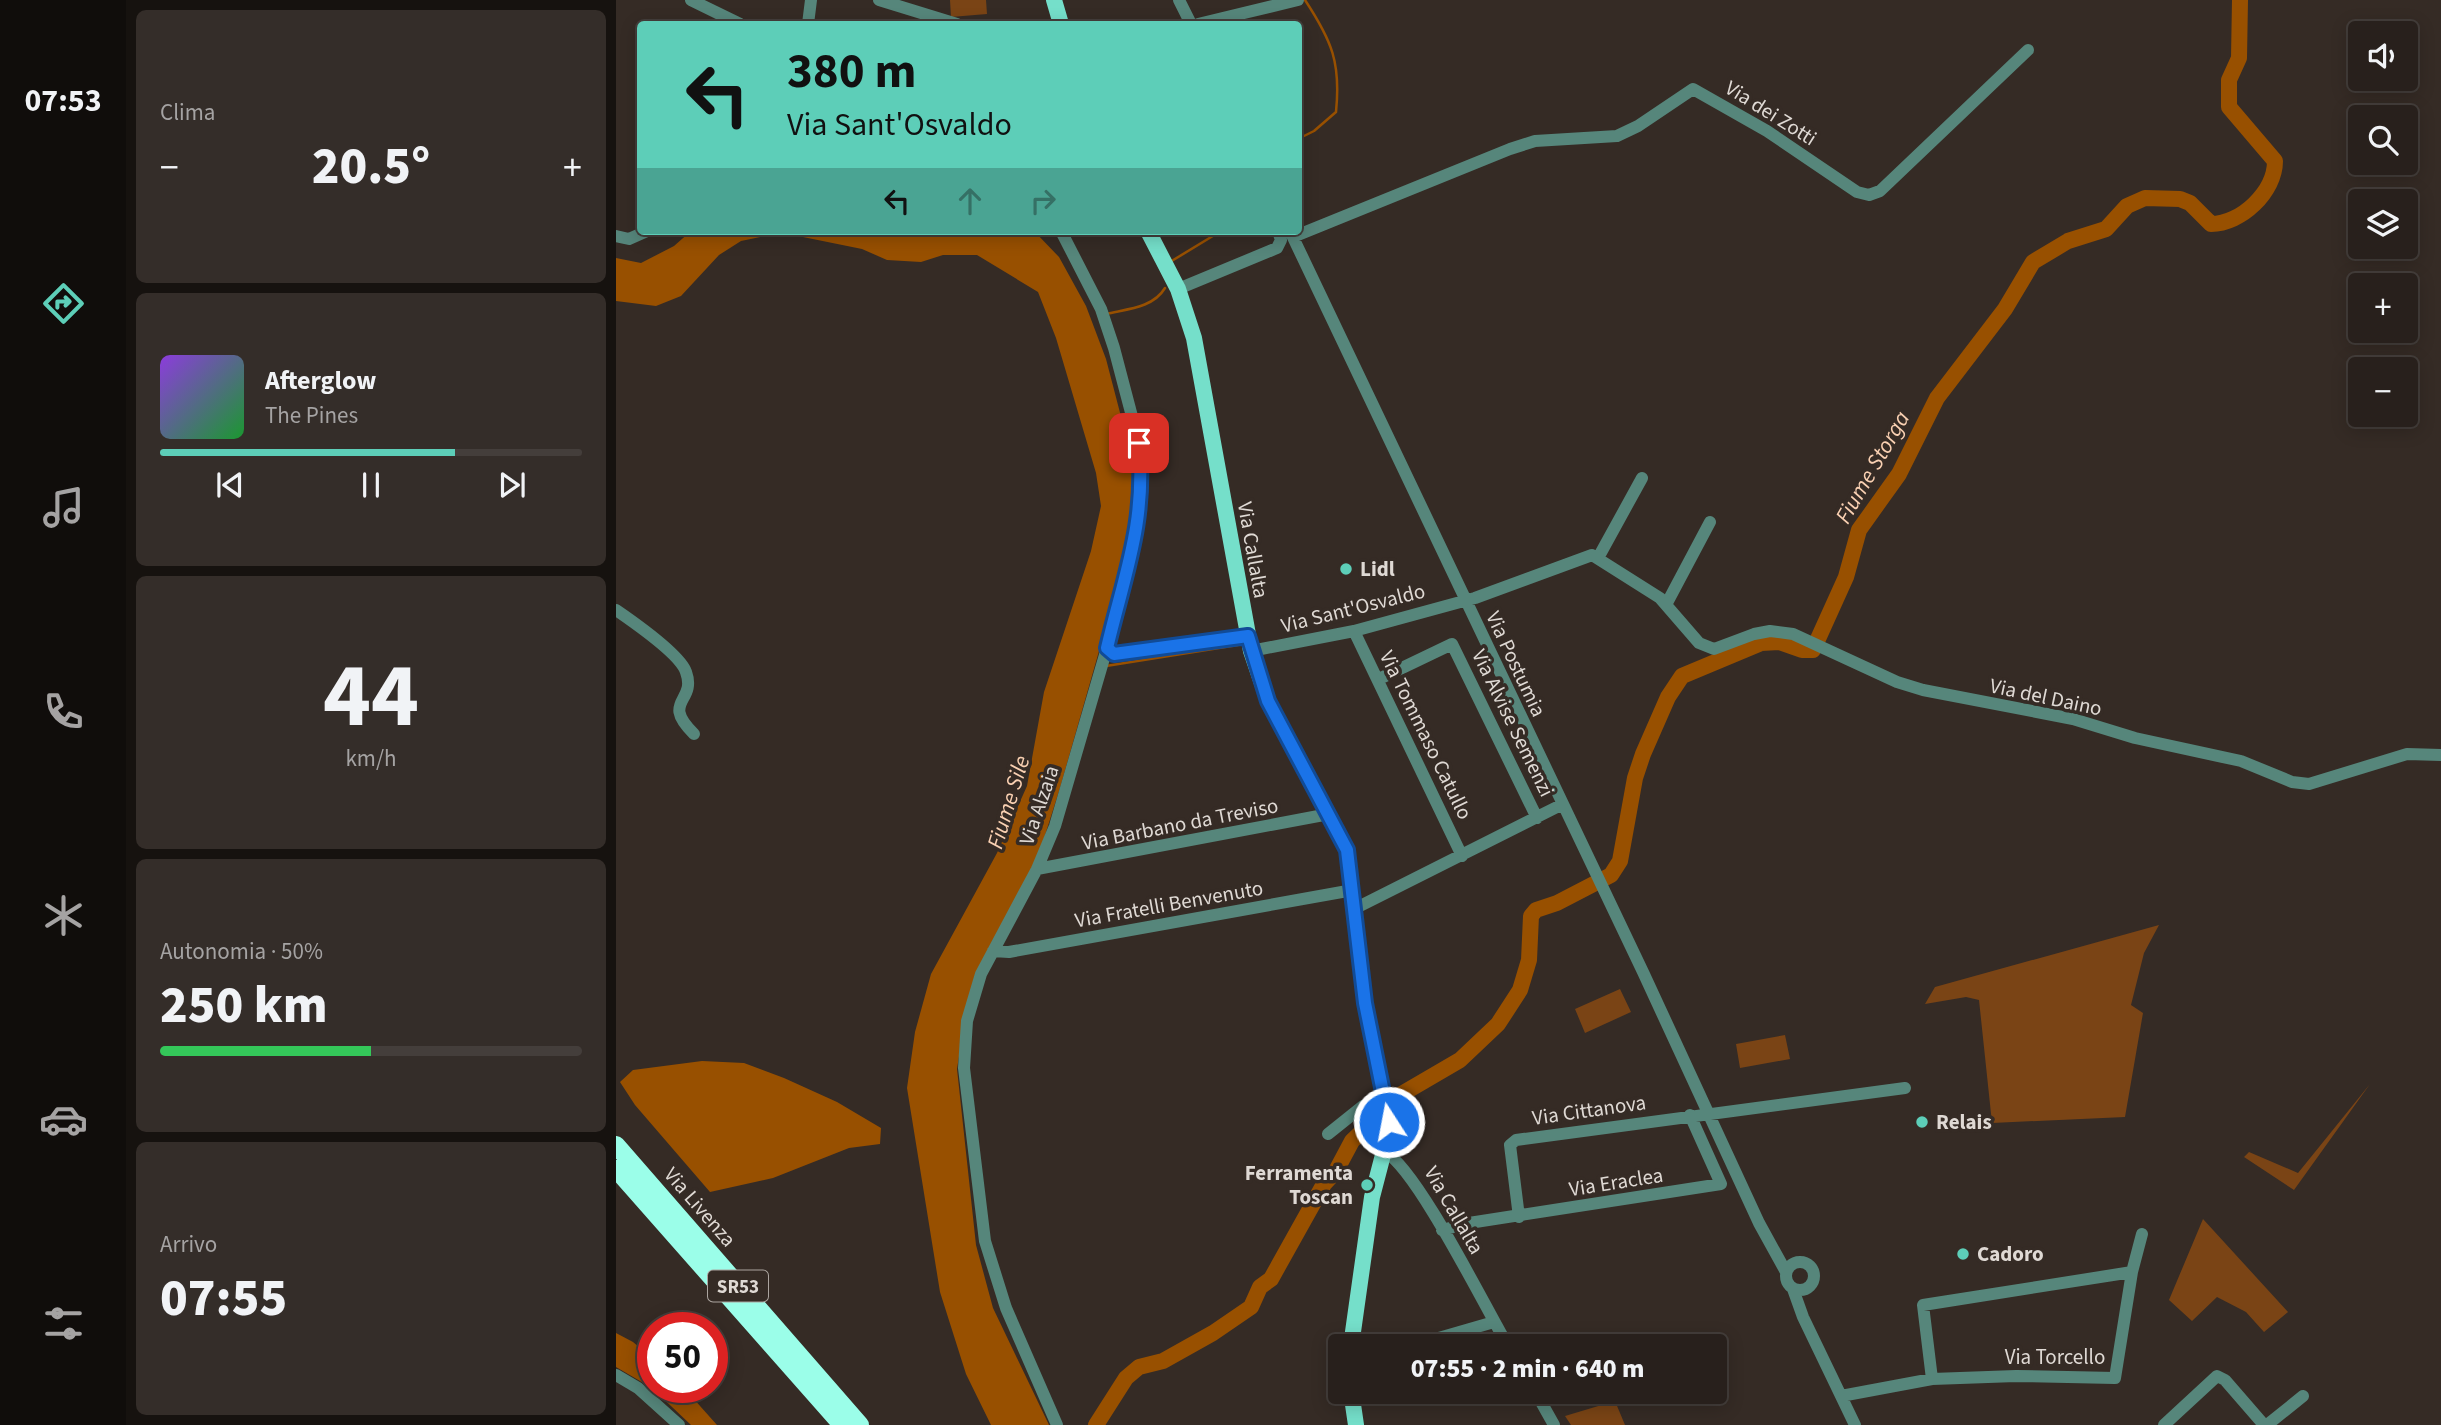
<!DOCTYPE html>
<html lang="it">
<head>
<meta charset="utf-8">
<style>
  :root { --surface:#28201c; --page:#342d29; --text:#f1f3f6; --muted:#a5a3a3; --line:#443e3b; --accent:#5dceb8 }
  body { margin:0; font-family:"Source Sans 3",sans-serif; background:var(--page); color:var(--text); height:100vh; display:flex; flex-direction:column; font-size:26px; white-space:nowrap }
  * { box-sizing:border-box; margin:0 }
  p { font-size:23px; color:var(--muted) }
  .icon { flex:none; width:38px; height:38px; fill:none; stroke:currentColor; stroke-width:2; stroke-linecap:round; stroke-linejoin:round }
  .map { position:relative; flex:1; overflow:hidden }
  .drawer { display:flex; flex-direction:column; gap:10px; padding:10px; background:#16120f; width:490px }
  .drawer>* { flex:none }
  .guide { position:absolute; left:21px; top:21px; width:665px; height:214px; border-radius:7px; box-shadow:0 4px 18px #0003,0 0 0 2px var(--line); background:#5dceb8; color:#111; overflow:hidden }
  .tools { position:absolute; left:1732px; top:21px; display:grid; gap:14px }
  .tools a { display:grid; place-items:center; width:70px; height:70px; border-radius:7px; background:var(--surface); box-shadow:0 4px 18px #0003,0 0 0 2px var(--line); font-size:35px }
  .speed { position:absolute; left:21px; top:1312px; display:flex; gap:14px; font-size:35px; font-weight:700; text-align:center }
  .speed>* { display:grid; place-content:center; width:91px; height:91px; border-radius:50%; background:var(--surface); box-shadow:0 4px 18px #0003,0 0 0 2px var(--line); line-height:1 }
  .speed .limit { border:10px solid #d22; background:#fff; color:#111 }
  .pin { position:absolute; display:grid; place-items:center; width:60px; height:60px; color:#fff; margin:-30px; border-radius:14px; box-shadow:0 4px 10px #0006 }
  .me { position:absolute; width:77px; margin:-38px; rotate:349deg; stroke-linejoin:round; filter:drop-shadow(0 0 5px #0008) }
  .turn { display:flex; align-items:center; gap:24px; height:147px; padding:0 35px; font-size:32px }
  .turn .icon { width:91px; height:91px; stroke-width:2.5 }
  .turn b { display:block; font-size:49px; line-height:60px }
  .lanes { display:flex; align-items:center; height:66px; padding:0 35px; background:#0003; justify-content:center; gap:35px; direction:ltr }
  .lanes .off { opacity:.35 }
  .big { font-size:52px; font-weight:800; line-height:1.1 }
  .drawer .card { flex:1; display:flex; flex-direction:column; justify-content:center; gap:10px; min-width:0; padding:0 24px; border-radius:10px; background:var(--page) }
  .drawer .dial { align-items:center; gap:0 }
  .dial b { font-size:91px; line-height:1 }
  .song { display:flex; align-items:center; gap:21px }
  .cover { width:84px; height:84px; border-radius:10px; background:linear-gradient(135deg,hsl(270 70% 55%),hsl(130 70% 35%)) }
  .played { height:7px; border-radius:4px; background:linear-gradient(90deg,var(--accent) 70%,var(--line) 70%) }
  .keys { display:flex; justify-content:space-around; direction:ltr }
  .heat { display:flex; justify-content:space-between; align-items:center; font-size:38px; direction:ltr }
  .charge { height:10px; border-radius:5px; background:linear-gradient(90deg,#34c759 50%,var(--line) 0) }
  .trip { position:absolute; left:712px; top:1334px; width:399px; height:70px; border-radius:7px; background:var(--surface); box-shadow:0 4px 18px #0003,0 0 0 2px var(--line); font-weight:800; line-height:70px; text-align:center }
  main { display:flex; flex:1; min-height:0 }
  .tabs { display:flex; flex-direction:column; width:126px; justify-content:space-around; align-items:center; background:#100d0b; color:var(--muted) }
  .tabs .icon { width:49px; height:49px }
  .tabs .active { color:var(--accent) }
  .tabs b { font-size:32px; color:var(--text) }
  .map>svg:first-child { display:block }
</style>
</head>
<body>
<main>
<nav class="tabs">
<b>07:53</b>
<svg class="icon active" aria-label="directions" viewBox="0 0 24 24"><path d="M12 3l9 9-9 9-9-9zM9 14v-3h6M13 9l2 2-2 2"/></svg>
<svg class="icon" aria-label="music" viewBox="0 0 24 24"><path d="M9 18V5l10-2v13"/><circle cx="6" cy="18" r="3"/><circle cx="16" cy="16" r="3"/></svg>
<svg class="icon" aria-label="phone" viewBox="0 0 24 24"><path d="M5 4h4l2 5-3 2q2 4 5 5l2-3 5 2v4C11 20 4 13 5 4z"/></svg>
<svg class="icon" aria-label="climate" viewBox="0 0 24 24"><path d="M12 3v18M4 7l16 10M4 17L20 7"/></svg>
<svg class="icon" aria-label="car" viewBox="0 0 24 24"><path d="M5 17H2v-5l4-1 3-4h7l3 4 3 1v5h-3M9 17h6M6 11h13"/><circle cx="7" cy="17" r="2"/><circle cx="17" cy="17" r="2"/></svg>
<svg class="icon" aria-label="filters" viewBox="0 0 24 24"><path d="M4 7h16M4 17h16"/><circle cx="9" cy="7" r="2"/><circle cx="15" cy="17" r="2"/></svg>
</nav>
<section class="drawer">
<div class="card"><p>Clima</p>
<div class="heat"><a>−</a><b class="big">20.5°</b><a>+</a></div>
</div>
<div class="card">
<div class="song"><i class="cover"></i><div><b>Afterglow</b><p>The Pines</p></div></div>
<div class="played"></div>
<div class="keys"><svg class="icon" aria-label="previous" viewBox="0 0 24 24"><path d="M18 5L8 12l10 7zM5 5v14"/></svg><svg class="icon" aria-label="pause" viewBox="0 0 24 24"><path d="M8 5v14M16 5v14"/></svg><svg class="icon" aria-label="next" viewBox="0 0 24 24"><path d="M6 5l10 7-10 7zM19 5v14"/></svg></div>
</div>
<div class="card dial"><b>44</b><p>km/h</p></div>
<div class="card"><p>Autonomia · 50%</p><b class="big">250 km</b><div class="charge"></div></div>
<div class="card"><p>Arrivo</p><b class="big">07:55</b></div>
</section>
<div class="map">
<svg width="1825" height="1425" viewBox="0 0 1825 1425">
  <rect width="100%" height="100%" fill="#352b25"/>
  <path fill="#7a4415" d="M334,0H370L371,14L335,17Z
    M1543,925L1528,953L1515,1005L1527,1013L1509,1117L1376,1123L1363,1000L1350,997L1309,1004L1319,987Z
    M1004,989L1015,1012L969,1033L959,1009Z
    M1169,1035L1174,1059L1124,1068L1120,1044Z
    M1754,1084L1678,1190L1628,1157L1633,1152L1682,1173Z
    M1587,1219L1672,1312L1648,1332L1630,1312L1601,1297L1576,1321L1553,1300Z
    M999,1401L1009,1425H955L949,1416Z"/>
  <path fill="#985000" d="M75,231H418L443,257L470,306L490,359L514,451L519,498L511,553L444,788L424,851L351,1006L341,1069L360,1245L377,1308L433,1425H375L350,1374L324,1292L291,1088L299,1032L315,974L381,853L411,786L428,692L475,551L485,506L480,473L440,338L422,292L361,255H327L305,262L271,260L246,249L182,236H149L125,241L103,255L65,296L40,306L0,301V258L25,263L58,246Z
    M86,1061L128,1063L168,1078L221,1102L265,1128L264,1144L233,1148L157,1178L94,1192L19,1105L4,1082L17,1070Z
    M0,1333L17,1342L37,1359V1388H68L101,1425H75L36,1388L0,1367Z"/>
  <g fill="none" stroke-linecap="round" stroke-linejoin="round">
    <path stroke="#985000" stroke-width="2.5" d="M682,139L698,131L720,112C725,63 716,41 689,0
      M554,262L605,231
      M490,314C511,309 537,308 549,288
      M490,666L622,645"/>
    <path stroke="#985000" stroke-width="16" d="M480,1425L510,1378L523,1367L547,1361L597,1333L635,1307L644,1287L655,1279L708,1184L720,1171L736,1141L784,1095L844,1060L882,1024L904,990L913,960L915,916L920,910L941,903L995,875L1004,861L1019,778L1027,754L1052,697L1066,676L1145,643L1163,642L1186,650H1197L1230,577L1243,530L1283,474L1321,398L1389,309L1417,262L1452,241L1490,229L1511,206L1529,198L1564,199L1574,203L1595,224C1625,224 1659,192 1659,161L1613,107V80L1623,58L1624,0"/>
    <path stroke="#56867b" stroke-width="12" d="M75,0L124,24
      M263,0L341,24
      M563,0L575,24
      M192,24L195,0
      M582,24L682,0
      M674,231L1027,972L1143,1223L1170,1272
      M0,236L13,239L31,231
      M677,237L894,149L919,141L1001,136L1022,126L1077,89L1151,131L1241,192L1253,195L1264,191L1412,50
      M562,289L661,248L665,240L662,231
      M982,558L1026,478
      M1051,603L1094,522
      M0,610C16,621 64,654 70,672C81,703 44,700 78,734
      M738,631L846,856
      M491,648L498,655L632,636
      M635,651L738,631L859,598L976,555L1044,598L1083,643L1098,649L1138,634L1154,631L1177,634L1281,682L1307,690L1457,719L1519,738L1625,761L1676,782L1693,784L1791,754L1825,755
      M763,679L836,644L921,818
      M421,869L713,814
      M738,909L945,805
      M377,951L393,952L737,890
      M712,1134L747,1106L769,1098
      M769,1152C801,1169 869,1307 892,1346
      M903,1217L894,1145L900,1140L1289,1088
      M826,1230L853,1223L1105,1184L1074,1115
      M1170 1276a14 14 0 1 1 28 0a14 14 0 1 1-28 0Z
      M1516,1272L1526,1234
      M1177,1289L1187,1317L1239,1425
      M795,1346L878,1322
      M0,1375L22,1388L63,1425
      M919,1391L938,1425
      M1225,1396L1316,1379L1400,1376L1499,1378L1516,1272L1307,1305L1316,1379
      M441,1425L390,1308L369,1241L348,1068L351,1021L365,974L421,869L439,826L491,648L523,520L526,480L523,443L498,348L485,309L445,231
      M1548,1425L1601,1376L1609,1380L1648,1425
      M1651,1425L1687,1396"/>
    <path stroke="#75dfca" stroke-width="16" d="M438,0L445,24
      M532,231L562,289L578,338L635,651L652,701L731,850L749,1003L774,1128L756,1197L735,1346
      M735,1391L740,1425"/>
    <path stroke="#9bfee9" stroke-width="18" d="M0,1145L244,1425
      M0,1169L226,1425"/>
  </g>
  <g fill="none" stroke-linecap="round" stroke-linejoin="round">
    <g stroke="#114b97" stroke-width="18">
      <path id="route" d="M523,443C530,524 509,572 491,648L498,654L632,636L652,701L731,850L749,1003L773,1122"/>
    </g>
    <use href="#route" stroke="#1a73e8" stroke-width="12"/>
  </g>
  <g fill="#5dceb8" stroke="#352b25" stroke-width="2.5">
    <circle cx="730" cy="569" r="7"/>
    <circle cx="1306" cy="1122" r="7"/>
    <circle cx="751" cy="1185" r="7"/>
    <circle cx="1347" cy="1254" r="7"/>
  </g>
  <g text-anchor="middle" stroke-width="7" stroke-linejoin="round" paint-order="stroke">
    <rect fill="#352b25" stroke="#aca5a0" stroke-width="2" x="92" y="1270.5" width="60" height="31" rx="5"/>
    <g font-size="19" font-weight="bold" fill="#dfd9d4">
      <text x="122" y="1293">SR53</text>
    </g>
    <g font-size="21" fill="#dfd9d4" stroke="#352b25">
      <text transform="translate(1155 113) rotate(32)" y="7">Via dei Zotti</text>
      <text transform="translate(637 550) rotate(80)" y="7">Via Callalta</text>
      <text transform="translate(737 608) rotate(-14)" y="7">Via Sant'Osvaldo</text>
      <text transform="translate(900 664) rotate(65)" y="7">Via Postumia</text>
      <text transform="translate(1430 697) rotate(12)" y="7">Via del Daino</text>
      <text transform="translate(897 723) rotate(64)" y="7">Via Alvise Semenzi</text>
      <text transform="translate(810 735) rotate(64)" y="7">Via Tommaso Catullo</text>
      <text transform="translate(423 805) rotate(-71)" y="7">Via Alzaia</text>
      <text transform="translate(564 824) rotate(-11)" y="7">Via Barbano da Treviso</text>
      <text transform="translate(553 904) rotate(-10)" y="7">Via Fratelli Benvenuto</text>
      <text transform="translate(973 1110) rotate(-8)" y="7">Via Cittanova</text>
      <text transform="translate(1000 1182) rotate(-9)" y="7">Via Eraclea</text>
      <text transform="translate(84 1207) rotate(49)" y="7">Via Livenza</text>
      <text transform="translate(838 1210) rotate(60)" y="7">Via Callalta</text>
      <text x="1439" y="1364">Via Torcello</text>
    </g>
    <g font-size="21" font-weight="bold" fill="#dfd9d4" stroke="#352b25" text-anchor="start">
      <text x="744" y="576">Lidl</text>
      <text x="1320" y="1129">Relais</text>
      <text x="737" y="1180" text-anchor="end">Ferramenta<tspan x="737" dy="24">Toscan</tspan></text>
      <text x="1361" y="1261">Cadoro</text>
    </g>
    <g font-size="23" font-style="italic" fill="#f9d0b2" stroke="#352b25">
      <text transform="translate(1256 467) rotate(-60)" y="8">Fiume Storga</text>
      <text transform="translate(392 802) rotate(-73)" y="8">Fiume Sile</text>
    </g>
  </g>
</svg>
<div class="tools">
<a><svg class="icon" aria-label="sound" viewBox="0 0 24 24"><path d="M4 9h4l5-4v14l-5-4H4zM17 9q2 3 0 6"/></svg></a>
<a><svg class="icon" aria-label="search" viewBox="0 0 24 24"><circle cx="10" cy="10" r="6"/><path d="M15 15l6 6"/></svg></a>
<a><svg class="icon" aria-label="layers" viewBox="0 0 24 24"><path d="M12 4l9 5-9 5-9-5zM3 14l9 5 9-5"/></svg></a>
<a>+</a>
<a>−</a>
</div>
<div class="speed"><div class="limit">50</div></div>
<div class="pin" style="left:523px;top:443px;background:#d93025"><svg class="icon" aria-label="arrive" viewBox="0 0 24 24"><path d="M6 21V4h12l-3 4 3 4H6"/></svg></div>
<svg class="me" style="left:773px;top:1122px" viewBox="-20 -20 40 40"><circle r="17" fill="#1a73e8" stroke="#fff" stroke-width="3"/><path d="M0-11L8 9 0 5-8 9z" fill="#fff"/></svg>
<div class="trip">07:55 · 2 min · 640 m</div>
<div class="guide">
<div class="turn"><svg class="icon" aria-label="left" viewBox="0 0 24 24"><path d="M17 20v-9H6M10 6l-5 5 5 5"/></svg><div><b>380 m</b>Via Sant'Osvaldo</div></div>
<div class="lanes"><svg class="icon" aria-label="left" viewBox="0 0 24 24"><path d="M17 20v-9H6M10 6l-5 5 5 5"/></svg><svg class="icon off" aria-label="ahead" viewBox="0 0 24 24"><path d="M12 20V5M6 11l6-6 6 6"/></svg><svg class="icon off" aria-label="right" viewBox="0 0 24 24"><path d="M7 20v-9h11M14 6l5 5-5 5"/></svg></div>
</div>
</div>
</main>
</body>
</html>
